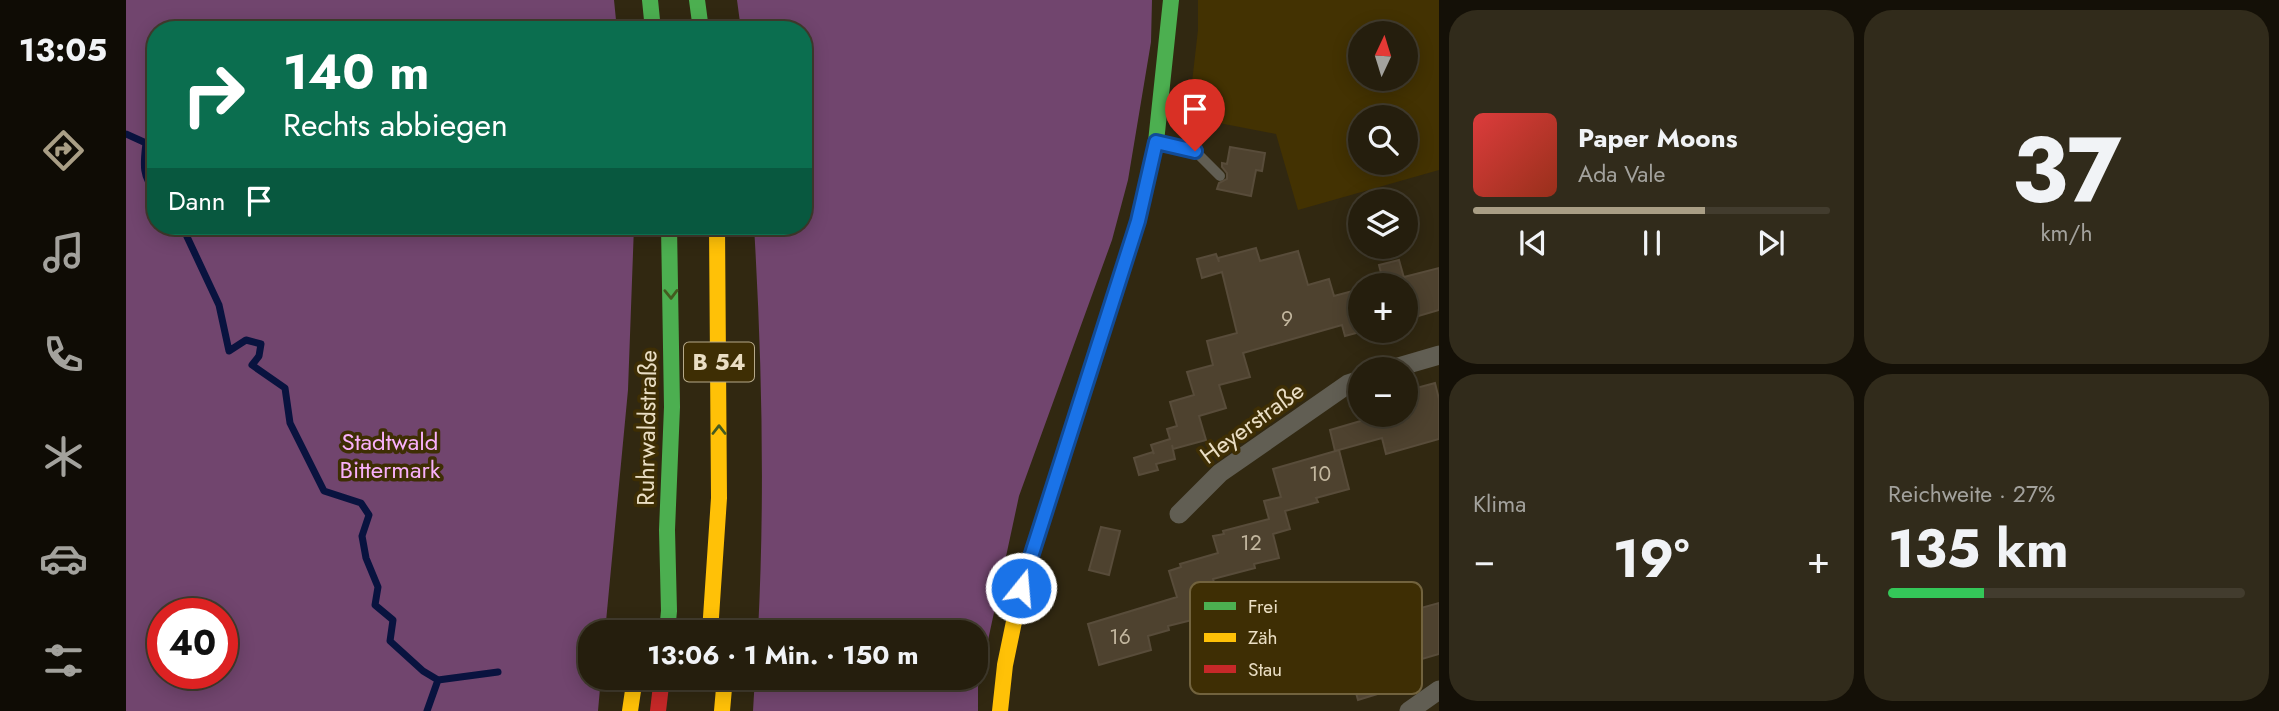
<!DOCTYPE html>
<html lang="de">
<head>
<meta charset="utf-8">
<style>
  :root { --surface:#251e0d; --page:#312b1b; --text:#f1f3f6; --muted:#a3a29d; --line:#423c2e; --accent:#a99e85 }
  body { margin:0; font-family:Jost,sans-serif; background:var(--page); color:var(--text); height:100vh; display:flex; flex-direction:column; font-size:26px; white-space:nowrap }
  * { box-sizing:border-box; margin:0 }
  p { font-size:23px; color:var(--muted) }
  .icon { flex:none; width:38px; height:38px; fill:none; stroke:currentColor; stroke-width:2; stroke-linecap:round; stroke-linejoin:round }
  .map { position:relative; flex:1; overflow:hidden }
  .panel { display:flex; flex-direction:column; gap:10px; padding:10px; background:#141007; width:840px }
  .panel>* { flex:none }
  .guide { position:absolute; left:21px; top:21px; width:665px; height:214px; border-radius:28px; box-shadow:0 4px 18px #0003,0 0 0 2px var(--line); background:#0b6e4f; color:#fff; overflow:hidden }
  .needle { width:46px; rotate:4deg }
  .fabs { position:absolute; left:1222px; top:21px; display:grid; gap:14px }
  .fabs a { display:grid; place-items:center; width:70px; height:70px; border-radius:50%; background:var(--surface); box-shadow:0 4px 18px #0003,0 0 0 2px var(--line); font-size:35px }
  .speed { position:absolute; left:21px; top:598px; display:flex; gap:14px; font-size:35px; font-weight:700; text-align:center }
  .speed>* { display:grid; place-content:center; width:91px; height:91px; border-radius:50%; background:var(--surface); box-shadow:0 4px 18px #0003,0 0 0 2px var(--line); line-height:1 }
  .speed .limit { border:10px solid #d22; background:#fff; color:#111 }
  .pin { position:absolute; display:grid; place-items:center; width:60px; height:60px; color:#fff; margin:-72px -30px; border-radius:50% 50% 50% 0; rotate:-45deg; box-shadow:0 0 7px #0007 }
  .pin .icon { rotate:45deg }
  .me { position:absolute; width:77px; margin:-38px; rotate:17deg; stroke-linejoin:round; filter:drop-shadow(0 0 5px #0008) }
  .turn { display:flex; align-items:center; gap:24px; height:147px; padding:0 21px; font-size:32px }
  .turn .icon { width:91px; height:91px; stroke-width:2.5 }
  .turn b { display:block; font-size:49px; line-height:60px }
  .then { display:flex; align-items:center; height:66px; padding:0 21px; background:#0003; gap:14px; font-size:26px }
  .big { font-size:52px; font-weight:700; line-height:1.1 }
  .panel .widget { flex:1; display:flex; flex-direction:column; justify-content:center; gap:10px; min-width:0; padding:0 24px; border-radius:28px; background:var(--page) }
  .panel .dial { align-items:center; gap:0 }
  .dial b { font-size:91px; line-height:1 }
  .song { display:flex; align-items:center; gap:21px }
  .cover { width:84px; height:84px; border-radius:10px; background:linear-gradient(135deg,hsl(0 70% 55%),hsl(10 70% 35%)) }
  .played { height:7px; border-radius:4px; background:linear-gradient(90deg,var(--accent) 65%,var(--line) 65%) }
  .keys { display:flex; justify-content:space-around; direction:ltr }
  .heat { display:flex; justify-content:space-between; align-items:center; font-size:38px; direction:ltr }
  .charge { height:10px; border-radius:5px; background:linear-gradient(90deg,#34c759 27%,var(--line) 0) }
  .panel .tiles { flex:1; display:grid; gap:10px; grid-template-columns:repeat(2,1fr) }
  .trip { position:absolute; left:452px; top:620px; width:410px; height:70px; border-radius:28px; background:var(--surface); box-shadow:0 4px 18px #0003,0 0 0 2px var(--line); font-weight:700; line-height:70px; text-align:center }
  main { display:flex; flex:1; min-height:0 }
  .tabs { display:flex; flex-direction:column; width:126px; justify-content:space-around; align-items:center; background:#0f0c05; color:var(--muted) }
  .tabs .icon { width:49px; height:49px }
  .tabs .current { color:var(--accent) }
  .tabs b { font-size:32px; color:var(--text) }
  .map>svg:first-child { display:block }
</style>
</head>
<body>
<main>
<nav class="tabs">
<b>13:05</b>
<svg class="icon current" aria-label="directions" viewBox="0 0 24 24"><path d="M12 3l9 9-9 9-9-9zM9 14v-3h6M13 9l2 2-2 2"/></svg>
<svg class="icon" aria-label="music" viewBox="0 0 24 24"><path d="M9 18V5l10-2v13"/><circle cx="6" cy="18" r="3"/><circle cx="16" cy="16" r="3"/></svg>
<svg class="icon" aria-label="phone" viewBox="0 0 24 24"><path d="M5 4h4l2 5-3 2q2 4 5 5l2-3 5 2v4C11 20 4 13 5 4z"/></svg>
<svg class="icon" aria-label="climate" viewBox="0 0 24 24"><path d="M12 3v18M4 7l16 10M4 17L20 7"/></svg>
<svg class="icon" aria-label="car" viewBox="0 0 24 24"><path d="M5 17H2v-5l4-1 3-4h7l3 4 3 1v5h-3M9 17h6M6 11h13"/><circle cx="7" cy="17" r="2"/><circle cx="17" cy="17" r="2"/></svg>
<svg class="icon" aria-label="filters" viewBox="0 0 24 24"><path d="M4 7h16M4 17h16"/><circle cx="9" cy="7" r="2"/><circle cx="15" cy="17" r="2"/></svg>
</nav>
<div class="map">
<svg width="1313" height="711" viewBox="0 0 1313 711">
  <rect width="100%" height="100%" fill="#312811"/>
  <path fill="#433202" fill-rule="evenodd" d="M1072,0H1313V170L1172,210L1150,134L1062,117L1072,30ZM1234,33H1279V79H1234ZM1234,117H1279V163H1234Z"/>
  <path fill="#71456e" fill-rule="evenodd" d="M0,0H488L491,30H30V226H508L502,390L479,632H464V677H475L472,711H0ZM37,614H96V674H37Z
    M611,0H1026L1025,42L1002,180L986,240L893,496L852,687V711H627L629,677H849V632H632C639,497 636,361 628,226H677V30H615Z"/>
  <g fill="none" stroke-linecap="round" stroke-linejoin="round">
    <path stroke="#09133f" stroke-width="7" d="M0,134L20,143C18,161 15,178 30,191
      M56,226L93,305L103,351L120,340L135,344L133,356L126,365L159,388L164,423L198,491L235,503L243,515L236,536L240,558L252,587L249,605L267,620L264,641L297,671L312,680L372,672
      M301,711L312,680"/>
  </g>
  <path fill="#4e422f" stroke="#584c3a" stroke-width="2" d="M1104,147L1139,153L1136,171L1130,170L1125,196L1091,189L1093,183L1101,179V173L1096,167V163L1101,164Z
    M1130,248L1134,261L1172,251L1182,285L1203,279L1208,296L1234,289V332L1219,336L1216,325L1117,353L1124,377L1093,385L1100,408L1073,416L1080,440L1047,449L1046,445L1049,459L1030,464L1032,470L1013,475L1008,458L1027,452L1028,454L1025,445L1044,439L1041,429L1051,426L1044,402L1068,395L1061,372L1087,365L1081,341L1111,333L1096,272L1076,278L1071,259L1090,254L1093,262L1092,258Z
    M1273,260L1280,285H1258L1253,265Z
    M1313,268V310L1289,317L1278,277Z
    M1309,383L1313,399V439L1260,454L1256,438L1209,451L1204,430L1255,415H1279V391Z
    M1213,450L1223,489L1190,498L1192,502L1159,511L1164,529L1147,534L1153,558L1128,564L1129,568L1087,579L1092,596L1079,600L1080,603L1067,607L1070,619L1042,626L1043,630L1022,636L1025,650L973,665L962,624L1051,597L1043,571L1055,567L1054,564L1092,553L1087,536L1098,534L1097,531L1143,519L1138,501L1155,497L1147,469Z
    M975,527L994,531L983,575L963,570Z
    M1313,603V654L1265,668L1271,688L1232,700L1218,651L1254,640L1248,621Z"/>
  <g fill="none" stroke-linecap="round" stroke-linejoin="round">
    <path stroke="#615e53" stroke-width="10" d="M1033,143L1069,151L1094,176"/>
    <path stroke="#615e53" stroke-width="19" d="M1265,369L1313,355
      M1053,514L1094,473L1222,384L1234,380
      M1283,711L1313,690"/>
    <path stroke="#4caf50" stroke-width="16" d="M524,0L527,30
      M571,0L575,30
      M943,437L1012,221L1030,142L1045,0
      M541,632L543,611L541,530L546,407L543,226"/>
    <path stroke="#ffc107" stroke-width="16" d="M584,632L593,498L591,226
      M504,711L509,677
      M596,711L599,677
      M874,711L879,665L895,588L943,437"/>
    <path stroke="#c62828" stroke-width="16" d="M532,711L536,677"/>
  </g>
  <defs><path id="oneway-chevron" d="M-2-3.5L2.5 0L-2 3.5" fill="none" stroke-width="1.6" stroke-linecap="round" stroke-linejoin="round" transform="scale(1.75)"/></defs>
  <g stroke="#435b1f">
    <use href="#oneway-chevron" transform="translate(545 294) rotate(89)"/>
    <use href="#oneway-chevron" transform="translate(593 430) rotate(-90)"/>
  </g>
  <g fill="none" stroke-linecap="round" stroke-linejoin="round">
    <g stroke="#114b97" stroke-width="18">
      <path id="route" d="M895,588L1012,221L1030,142L1069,151"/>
    </g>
    <use href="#route" stroke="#1a73e8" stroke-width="12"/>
  </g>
  <g text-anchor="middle" stroke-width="7" stroke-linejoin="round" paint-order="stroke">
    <g font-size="21" fill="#c3b79f">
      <text x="1161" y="326">9</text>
      <text x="1194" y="481">10</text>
      <text x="1125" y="550">12</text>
      <text x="994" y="644">16</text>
    </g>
    <rect fill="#3e2e04" stroke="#b6a98a" stroke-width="2" x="558" y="342.5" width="70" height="39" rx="5"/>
    <g font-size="23" font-weight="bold" fill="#eadec4">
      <text x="593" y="370">B 54</text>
    </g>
    <g font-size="24" fill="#eadec4" stroke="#3e2e04">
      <text transform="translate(1126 423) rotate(-36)" y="8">Heyerstraße</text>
      <text transform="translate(521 428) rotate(-89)" y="8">Ruhrwaldstraße</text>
    </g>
    <g font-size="24" fill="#f9b0fa" stroke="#3e2e04">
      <text x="264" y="450">Stadtwald<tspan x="264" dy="28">Bittermark</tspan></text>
    </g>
  </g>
  <rect x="1064" y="582" width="232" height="112" rx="10" fill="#3e2e04" stroke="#72633e" stroke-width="2"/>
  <rect x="1078" y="602" width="32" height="8" fill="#4caf50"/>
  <rect x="1078" y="633" width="32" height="9" fill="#ffc107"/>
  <rect x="1078" y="665" width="32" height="8" fill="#c62828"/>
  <g font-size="19" fill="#eadec4">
    <text x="1122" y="613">Frei</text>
    <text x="1122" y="644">Zäh</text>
    <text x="1122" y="676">Stau</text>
  </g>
</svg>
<div class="fabs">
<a><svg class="needle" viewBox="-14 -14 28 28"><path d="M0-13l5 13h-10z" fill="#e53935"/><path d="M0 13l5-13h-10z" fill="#a3a29d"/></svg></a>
<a><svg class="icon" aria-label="search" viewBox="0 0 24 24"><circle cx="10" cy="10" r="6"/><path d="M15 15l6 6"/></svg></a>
<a><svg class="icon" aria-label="layers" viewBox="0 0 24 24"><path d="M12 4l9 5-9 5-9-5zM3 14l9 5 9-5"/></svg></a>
<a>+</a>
<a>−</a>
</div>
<div class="speed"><div class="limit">40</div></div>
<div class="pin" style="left:1069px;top:151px;background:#d93025"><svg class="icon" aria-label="arrive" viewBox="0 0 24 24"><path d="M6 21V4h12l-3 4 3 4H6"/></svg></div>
<svg class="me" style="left:895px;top:588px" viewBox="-20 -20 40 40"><circle r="17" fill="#1a73e8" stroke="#fff" stroke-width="3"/><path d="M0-11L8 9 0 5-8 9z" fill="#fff"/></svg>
<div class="trip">13:06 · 1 Min. · 150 m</div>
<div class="guide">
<div class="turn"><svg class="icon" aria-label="right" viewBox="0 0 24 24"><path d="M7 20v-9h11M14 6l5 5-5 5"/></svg><div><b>140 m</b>Rechts abbiegen</div></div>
<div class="then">Dann<svg class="icon" aria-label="arrive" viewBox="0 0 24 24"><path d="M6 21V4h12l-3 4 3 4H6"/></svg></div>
</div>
</div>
<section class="panel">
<div class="tiles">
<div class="widget">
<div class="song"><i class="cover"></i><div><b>Paper Moons</b><p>Ada Vale</p></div></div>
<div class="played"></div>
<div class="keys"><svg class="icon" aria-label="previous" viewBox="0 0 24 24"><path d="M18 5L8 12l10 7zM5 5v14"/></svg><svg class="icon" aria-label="pause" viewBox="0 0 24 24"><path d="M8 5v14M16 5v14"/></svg><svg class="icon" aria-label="next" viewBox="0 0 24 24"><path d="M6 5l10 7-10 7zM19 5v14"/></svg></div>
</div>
<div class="widget dial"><b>37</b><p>km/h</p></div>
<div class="widget"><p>Klima</p>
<div class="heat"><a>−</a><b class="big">19°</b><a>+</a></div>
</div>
<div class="widget"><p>Reichweite · 27%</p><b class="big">135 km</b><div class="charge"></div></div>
</div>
</section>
</main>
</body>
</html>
